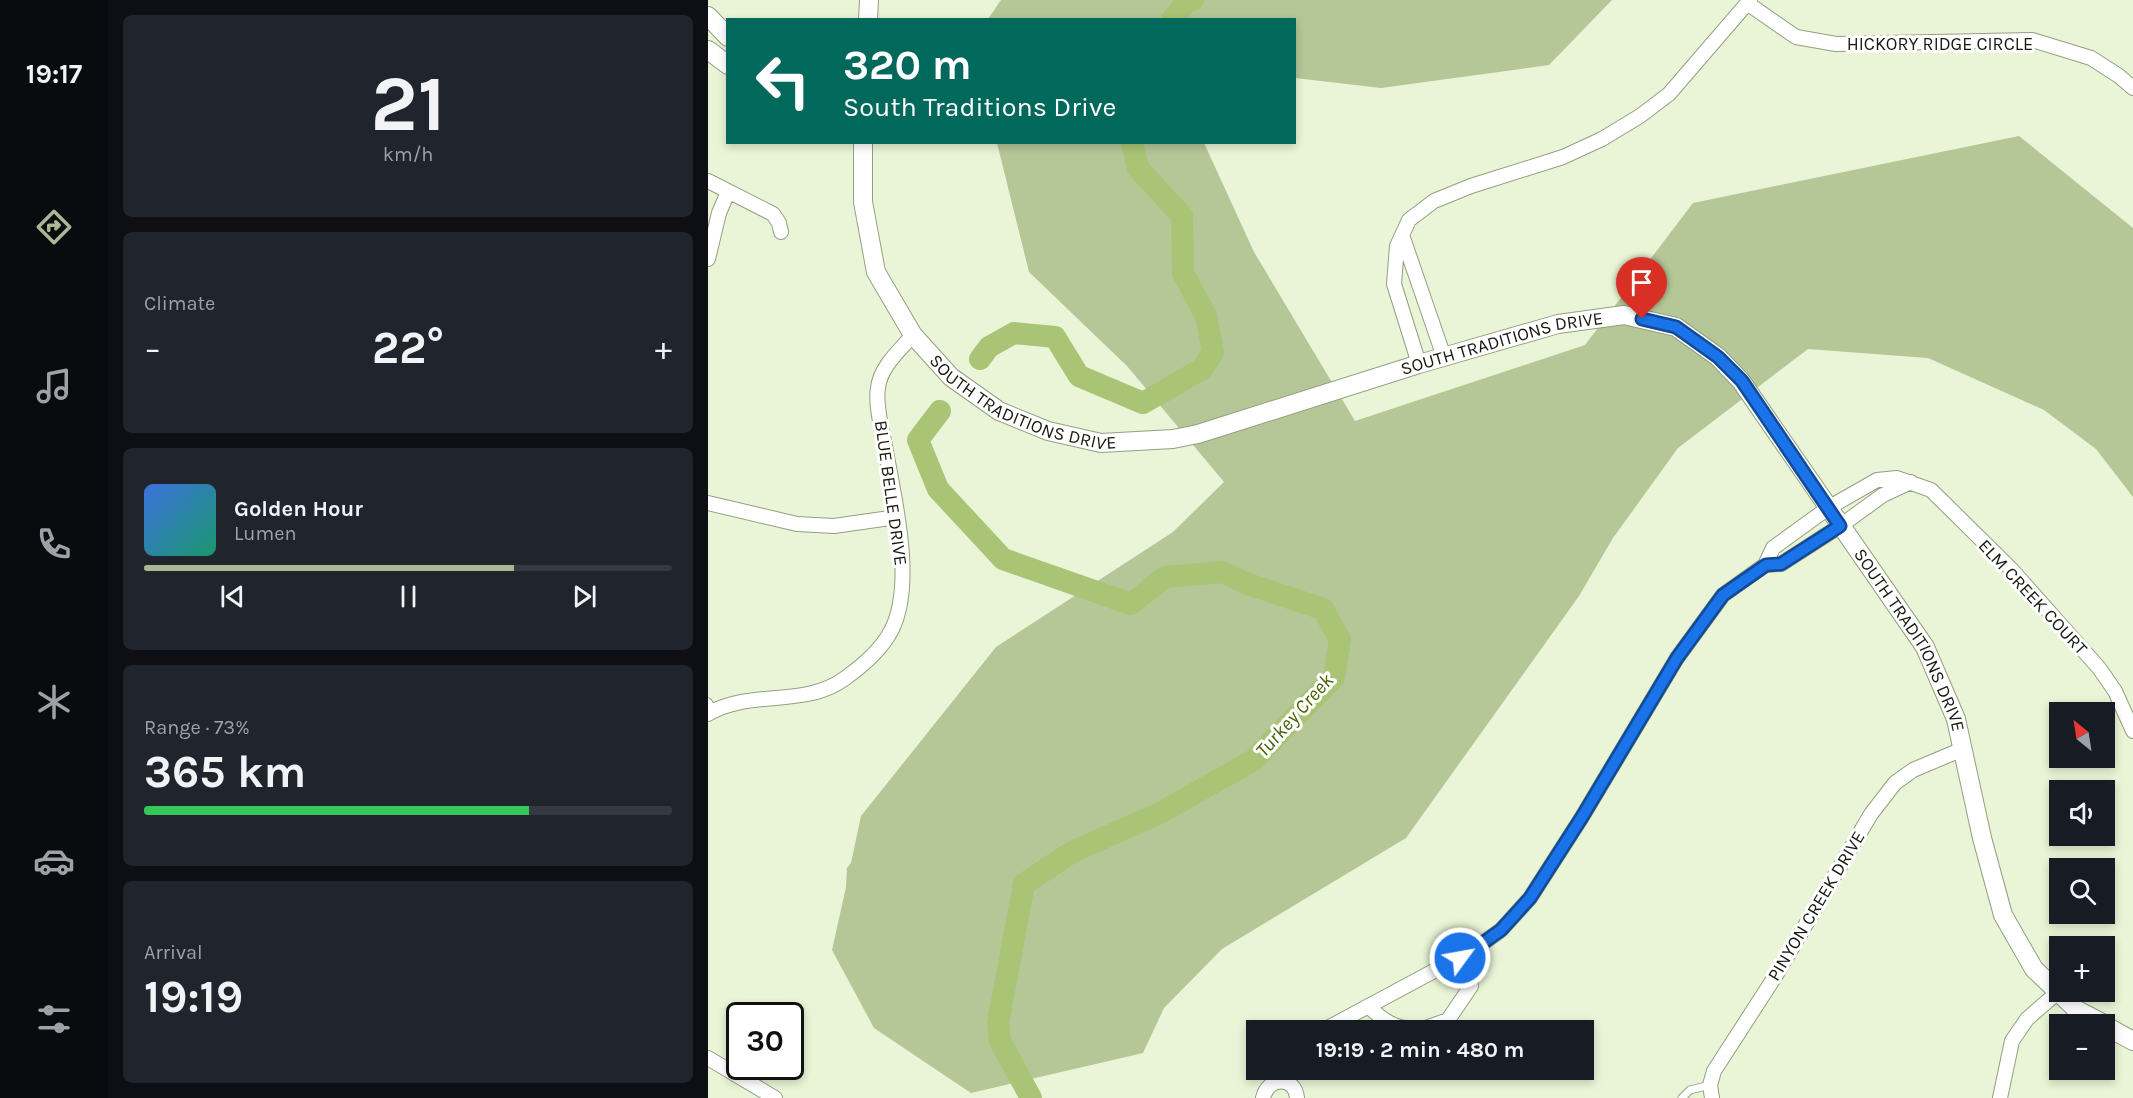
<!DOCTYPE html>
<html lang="en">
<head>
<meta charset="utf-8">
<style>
  :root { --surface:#171b24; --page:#20242c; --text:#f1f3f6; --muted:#9ea1a6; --line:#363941; --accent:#abb694 }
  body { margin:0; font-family:Karla,sans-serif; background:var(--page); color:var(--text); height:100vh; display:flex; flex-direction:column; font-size:22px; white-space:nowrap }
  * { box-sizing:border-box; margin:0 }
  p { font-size:20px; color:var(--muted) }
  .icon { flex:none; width:33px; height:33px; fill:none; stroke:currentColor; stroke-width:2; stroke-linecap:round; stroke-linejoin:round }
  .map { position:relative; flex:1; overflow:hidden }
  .sheet { display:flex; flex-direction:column; gap:15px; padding:15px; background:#0d0f14; width:600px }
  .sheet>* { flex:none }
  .banner { position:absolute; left:18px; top:18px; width:570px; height:126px; border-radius:0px; box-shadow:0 3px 9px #0003; background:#00695c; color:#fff; overflow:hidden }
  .needle { width:39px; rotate:330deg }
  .fabs { position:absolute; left:1341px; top:702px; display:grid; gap:12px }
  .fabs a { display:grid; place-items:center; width:66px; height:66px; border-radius:0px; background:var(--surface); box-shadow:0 3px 9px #0003; font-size:30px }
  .speed { position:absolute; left:18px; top:1002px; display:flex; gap:12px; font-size:30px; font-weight:700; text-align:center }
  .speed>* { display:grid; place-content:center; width:78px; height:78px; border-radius:50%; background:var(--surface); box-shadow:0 3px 9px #0003; line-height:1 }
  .speed .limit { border:3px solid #111; border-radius:9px; background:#fff; color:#111 }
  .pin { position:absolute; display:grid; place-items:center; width:51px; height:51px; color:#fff; margin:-62px -26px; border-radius:50% 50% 50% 0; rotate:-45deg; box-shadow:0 0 6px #0007 }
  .pin .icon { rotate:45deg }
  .me { position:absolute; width:66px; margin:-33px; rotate:58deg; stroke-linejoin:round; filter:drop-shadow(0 0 4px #0008) }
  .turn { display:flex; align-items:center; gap:21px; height:126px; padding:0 18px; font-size:27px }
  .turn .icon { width:78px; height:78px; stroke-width:2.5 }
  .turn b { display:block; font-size:42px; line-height:51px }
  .big { font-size:45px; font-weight:700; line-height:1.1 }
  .sheet .widget { flex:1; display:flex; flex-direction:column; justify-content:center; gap:9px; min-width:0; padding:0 21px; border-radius:9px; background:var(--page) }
  .sheet .dial { align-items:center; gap:0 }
  .dial b { font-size:78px; line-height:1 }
  .song { display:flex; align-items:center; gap:18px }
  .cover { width:72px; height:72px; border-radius:9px; background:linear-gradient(135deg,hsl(220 70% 55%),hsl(160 70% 35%)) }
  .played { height:6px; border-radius:3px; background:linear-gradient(90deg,var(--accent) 70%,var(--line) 70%) }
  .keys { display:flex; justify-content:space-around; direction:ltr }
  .heat { display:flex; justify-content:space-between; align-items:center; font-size:33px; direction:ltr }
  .charge { height:9px; border-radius:4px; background:linear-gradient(90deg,#34c759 73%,var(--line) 0) }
  .trip { position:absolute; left:538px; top:1020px; width:348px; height:60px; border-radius:0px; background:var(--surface); box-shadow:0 3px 9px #0003; font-weight:700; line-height:60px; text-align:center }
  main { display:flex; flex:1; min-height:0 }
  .dock { display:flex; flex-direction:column; width:108px; justify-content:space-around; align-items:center; background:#090b0e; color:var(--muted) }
  .dock .icon { width:42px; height:42px }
  .dock .on { color:var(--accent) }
  .dock b { font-size:27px; color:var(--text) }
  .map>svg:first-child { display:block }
</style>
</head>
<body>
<main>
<nav class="dock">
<b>19:17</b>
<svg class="icon on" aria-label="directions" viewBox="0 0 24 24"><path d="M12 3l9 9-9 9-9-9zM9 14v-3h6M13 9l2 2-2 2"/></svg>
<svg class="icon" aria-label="music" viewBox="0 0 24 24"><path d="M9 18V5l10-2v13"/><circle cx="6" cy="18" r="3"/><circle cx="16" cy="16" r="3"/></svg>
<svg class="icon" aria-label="phone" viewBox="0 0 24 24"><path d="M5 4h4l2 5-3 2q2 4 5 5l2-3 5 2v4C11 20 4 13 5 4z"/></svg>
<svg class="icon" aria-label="climate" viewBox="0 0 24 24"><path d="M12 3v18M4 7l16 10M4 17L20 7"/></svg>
<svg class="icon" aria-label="car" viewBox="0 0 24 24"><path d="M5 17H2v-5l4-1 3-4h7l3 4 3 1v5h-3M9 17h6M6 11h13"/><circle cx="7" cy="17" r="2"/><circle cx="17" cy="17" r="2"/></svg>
<svg class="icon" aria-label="filters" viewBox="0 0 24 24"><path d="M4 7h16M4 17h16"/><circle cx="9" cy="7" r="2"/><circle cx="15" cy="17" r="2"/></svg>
</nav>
<section class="sheet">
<div class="widget dial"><b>21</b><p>km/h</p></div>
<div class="widget"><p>Climate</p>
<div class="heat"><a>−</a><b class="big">22°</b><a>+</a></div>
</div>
<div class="widget">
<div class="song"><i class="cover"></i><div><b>Golden Hour</b><p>Lumen</p></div></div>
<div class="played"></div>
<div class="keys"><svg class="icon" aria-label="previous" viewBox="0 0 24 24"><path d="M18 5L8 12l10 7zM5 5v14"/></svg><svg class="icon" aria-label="pause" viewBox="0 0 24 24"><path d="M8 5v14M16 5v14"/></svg><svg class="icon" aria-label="next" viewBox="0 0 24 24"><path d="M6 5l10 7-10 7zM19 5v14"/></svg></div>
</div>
<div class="widget"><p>Range · 73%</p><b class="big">365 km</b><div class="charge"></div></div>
<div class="widget"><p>Arrival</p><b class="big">19:19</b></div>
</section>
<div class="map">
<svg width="1425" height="1098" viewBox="0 0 1425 1098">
  <rect width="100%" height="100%" fill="#e9f5d6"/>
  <path fill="#b5c697" d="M293,0H904L841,65L673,88L587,78L586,20L280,19Z
    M1311,136L1425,228V497L1388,449L1336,410L1220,358L1100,349L970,448L905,538L871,596L698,838L514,949L456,1008L435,1053L263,1093L166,1028L124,950L138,887L139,868L143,863L153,816L288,647L465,532L516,482L419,366L321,272L289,143H496L546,252L647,421L877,345L985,203Z"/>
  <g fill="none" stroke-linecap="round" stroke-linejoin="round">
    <path stroke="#a9c475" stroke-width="22" d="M464,20L478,2L485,0
      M272,359L281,347L306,333L347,337L371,376L435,403L494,369L505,352L498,316L475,273L474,216L430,168L424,142
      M232,411L210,440L230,489L295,559L423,604L457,577L514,572L540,584L615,609L632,640L626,677L546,760L452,813L364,852L316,884L290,1023L292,1041L323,1098"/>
    <g stroke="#949f82" stroke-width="9">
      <path id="service" d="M0,702L6,710
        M974,1098L982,1090L1002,1085"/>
    </g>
    <g stroke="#949f82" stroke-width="16">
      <path id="minor" d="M1039,3L1088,37L1128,44L1324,40L1383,58L1411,76L1425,88
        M0,181L65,214L71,223L73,232
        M694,235L736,357
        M0,259L11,213L20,192
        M711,364L686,284L689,246L701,220L726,201L763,186L855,157L894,139L932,116L961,94L1042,0
        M0,503L89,524L126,526L189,517
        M1057,565L1073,564L1132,526L1175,495L1203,482
        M0,714C41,689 96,708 136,679C153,667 173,650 183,631C208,584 186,497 177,446C174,430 167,404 170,388C172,367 192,350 205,335
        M660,1006C677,1022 685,1027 707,1030
        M616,1030L765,950L793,930L822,898L874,817L969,658L1015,595L1057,565L1065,548L1120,508L1169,480L1189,478L1223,490L1303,569L1391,668L1407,691L1425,731
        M712,1030L740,1020L763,986L761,974L751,958
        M0,1058L67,1098
        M555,1098C560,1076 587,1076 589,1098
        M1004,1098L1002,1085L1006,1071L1068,975L1163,814L1187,783L1205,770L1255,749
        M1292,1098L1304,1041L1319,1019L1350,992"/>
    </g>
    <g stroke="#949f82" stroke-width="20">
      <g id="tertiary">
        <path d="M0,16L20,37"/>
        <path d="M160,20L161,0"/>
        <path d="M0,50L20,65"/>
        <path id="s1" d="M155,142V202L168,272L205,335L243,377L291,411L340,431L393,443L465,439L490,434L711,364L850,324L916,315L968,327L1010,357L1033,381L1217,647L1248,719L1274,838L1295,915L1326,969L1369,1010L1396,1024"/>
        <path d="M1396,1025L1425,1041"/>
      </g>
    </g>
    <use href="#service" stroke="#fff" stroke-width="7"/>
    <use href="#minor" stroke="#fff" stroke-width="14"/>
    <use href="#tertiary" stroke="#fff" stroke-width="18"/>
  </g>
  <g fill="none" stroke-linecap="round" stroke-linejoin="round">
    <g stroke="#114b97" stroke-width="15">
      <path id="route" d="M752,958L765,950L793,930L822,898L874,817L969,658L1015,595L1058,565L1073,564L1132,526L1034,381L1010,357L968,327L934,319"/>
    </g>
    <use href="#route" stroke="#1a73e8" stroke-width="10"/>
  </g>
  <g text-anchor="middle" stroke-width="6" stroke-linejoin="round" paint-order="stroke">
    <g font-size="18" fill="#15190e" stroke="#fff">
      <text x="1232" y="50">HICKORY RIDGE CIRCLE</text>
      <text dy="6" stroke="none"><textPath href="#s1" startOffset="842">SOUTH TRADITIONS DRIVE</textPath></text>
      <text dy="6" stroke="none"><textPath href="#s1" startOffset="338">SOUTH TRADITIONS DRIVE</textPath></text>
      <text transform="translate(183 493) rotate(82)" y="6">BLUE BELLE DRIVE</text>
      <text transform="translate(1325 597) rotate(47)" y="6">ELM CREEK COURT</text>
      <text dy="6" stroke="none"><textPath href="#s1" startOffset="1416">SOUTH TRADITIONS DRIVE</textPath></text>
      <text transform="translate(1108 906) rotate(-59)" y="6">PINYON CREEK DRIVE</text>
    </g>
    <g font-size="20" font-style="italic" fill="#4a6107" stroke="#fff">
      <text transform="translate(586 715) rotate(-48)" y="7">Turkey Creek</text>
    </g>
  </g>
</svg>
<div class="fabs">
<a><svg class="needle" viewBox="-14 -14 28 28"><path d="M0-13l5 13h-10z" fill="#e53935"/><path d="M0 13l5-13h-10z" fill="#9ea1a6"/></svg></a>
<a><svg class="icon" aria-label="sound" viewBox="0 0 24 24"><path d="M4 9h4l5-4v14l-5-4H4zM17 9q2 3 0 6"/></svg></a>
<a><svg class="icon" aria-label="search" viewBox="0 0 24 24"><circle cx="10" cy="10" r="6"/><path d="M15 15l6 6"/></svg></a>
<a>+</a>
<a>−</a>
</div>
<div class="speed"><div class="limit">30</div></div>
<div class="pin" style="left:934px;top:319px;background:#d93025"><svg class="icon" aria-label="arrive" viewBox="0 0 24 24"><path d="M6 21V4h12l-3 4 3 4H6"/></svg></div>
<svg class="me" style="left:752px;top:958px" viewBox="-20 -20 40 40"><circle r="17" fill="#1a73e8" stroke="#fff" stroke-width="3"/><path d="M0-11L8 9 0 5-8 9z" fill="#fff"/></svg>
<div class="trip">19:19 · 2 min · 480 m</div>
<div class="banner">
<div class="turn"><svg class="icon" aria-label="left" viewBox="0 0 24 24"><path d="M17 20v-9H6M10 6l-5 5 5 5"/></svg><div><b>320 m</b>South Traditions Drive</div></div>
</div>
</div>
</main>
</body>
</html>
